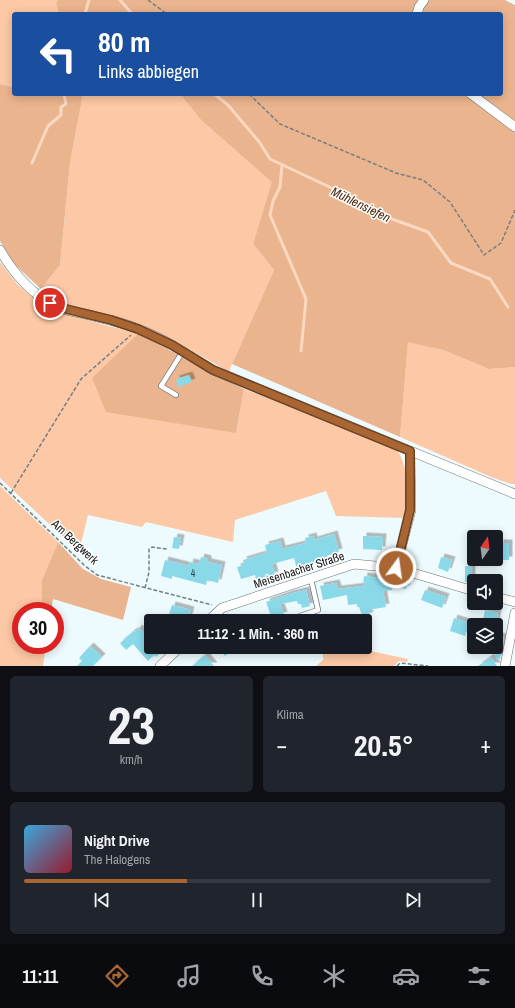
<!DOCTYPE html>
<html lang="de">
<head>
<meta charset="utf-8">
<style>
  :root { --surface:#171b24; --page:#20242c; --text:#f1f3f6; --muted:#9ea1a6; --line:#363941; --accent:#a96633 }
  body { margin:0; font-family:"Archivo Narrow",sans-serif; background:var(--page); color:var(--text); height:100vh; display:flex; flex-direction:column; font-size:15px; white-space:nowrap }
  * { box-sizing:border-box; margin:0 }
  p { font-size:13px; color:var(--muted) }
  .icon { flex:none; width:22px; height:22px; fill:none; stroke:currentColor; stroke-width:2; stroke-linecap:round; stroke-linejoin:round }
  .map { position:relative; height:666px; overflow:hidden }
  .side { display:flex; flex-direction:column; gap:10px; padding:10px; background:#0d0f14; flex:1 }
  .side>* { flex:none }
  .banner { position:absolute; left:12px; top:12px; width:491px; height:84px; border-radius:4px; box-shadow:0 2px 10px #0003; background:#1a4fa0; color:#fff; overflow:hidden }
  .needle { width:26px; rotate:14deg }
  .fabs { position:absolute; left:467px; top:530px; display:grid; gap:8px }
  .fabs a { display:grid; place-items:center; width:36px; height:36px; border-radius:4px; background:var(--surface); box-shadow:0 2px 10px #0003; font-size:20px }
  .speed { position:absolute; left:12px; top:602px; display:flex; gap:8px; font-size:20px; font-weight:700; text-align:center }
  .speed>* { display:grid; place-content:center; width:52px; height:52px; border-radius:50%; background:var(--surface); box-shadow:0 2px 10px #0003; line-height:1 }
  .speed .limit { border:6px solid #d22; background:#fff; color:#111 }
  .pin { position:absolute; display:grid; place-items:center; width:34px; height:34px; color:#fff; margin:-17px; border:2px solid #fff; border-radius:50%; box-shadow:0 1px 4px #0007 }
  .me { position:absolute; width:44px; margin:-22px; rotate:14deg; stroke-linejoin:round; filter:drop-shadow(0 0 3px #0008) }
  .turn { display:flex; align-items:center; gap:14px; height:84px; padding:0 20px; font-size:18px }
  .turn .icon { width:52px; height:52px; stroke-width:2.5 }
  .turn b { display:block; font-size:28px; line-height:34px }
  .big { font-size:30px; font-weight:700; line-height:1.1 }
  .side .widget { flex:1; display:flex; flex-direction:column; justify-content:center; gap:6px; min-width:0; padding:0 14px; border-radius:6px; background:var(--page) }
  .side .dial { align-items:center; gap:0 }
  .dial b { font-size:52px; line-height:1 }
  .song { display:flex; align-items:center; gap:12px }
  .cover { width:48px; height:48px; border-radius:6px; background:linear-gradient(135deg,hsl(200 70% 55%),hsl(350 70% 35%)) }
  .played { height:4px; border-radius:2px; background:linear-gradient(90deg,var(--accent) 35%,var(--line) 35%) }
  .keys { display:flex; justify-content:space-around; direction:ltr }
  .heat { display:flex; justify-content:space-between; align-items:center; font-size:22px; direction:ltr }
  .side .tiles { flex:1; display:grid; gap:10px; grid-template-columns:1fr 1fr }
  .widget:last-child { grid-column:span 2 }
  .trip { position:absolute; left:144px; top:614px; width:228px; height:40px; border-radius:4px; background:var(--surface); box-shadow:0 2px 10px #0003; font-weight:700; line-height:40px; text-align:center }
  .dock { display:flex; height:64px; justify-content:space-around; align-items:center; background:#090b0e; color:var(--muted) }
  .dock .icon { width:28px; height:28px }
  .dock .selected { color:var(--accent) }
  .dock b { font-size:18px; color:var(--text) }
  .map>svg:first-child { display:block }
</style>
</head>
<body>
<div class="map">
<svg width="515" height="666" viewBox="0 0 515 666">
  <defs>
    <filter id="shadow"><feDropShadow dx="3.5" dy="-3.5" stdDeviation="0" flood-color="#0004"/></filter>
  </defs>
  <rect width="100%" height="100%" fill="#eefbfe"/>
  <path fill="#fcc8a5" d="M0,0H58L56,3L59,14H14V87L0,84Z
    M83,94H180L201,120L273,182L253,244L274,270L232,364L229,372L177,342L131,322L74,309L53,300L41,289L60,265L70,163Z
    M0,262L17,284L36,300L57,311L108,326L139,333L236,433L244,389L392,445C395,448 398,452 400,455C409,473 410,499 405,518L336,516L326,491L235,520L233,542L146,522L142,527L88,515L79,552L0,478Z
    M408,341L443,350L489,369L515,367V484H511L491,477L400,437Z
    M0,486L58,542L42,580V603L51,611H21V645H46L43,666H0Z
    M323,647H352L408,659L407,662L399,661L394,666H316L323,660Z"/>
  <path fill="#eab48e" d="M58,0H505L515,5V367L489,369L443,350L408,342L400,437L232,364L274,270L253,244L272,182L201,120L180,94H501V14H59L56,3Z
    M0,84L14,87V94H83L70,163L60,265L41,289L14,264L0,241Z
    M139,333L207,371L244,389L236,433L106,412L92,378Z
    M58,542L83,569L101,579L131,587L123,620L53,599L51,611L42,603V580Z"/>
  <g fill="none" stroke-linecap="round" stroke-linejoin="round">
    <path stroke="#fad8c1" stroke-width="3" d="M120,0L132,14
      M85,14L89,0
      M214,94L228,105L260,143L270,159L355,199L392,219L428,232L451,263L490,279L508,307
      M32,163L48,126L61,115V107L66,104L64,94
      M282,165L280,187L273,201L270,215L306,299L301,351"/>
  </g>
  <path fill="#89d9e9" filter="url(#shadow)" d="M189,375L192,382L178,387L176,379Z
    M334,534L339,552L323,557L324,561L297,569L294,558L272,564L275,575L256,579L255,575L241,579L237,567L244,565L243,560L267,553L265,545L280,541L282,549L306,543L305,538L313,536L314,540Z
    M363,536L383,537L382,550L363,549Z
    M174,537L181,538L179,549L172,548Z
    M500,543H509V560H500Z
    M201,557L208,559V562L222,565L218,583L207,580L206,585L172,576V579L161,576L165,560L189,566L190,562L199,564Z
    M441,557L452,560L448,572L438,568Z
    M465,566H472V582H465Z
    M364,576L393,580L392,590L383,591L386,607L368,610L370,615L363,618L359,607H357V604L348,605L347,595L323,600L320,586L336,583L338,589L363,586Z
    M401,578L409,580L406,589L398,587Z
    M306,590L310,606L302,608L301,604H298L297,601L280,604L284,615L272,619L266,602L289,594Z
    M425,590L446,597L442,608L421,600Z
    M172,605L191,610L188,621H167Z
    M485,610L498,613L496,625H482Z
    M454,618L469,623L465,636L450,631Z
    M139,628L151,642V647H167L156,657L154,655L148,661L133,644L126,650L120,643L134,631L135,632Z
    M496,636L504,637L500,659L496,658Z
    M90,646L102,657L93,666H77L82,661L79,658Z
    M217,647H237L225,656Z
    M205,655L214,666H192Z
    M491,657L497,666H478Z"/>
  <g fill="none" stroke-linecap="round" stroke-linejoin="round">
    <g stroke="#697476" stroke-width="6">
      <path id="service" d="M176,395L161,386L183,351
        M300,616L318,610L311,579"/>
    </g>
    <g stroke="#697476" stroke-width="10">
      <path id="minor" d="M417,14L419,7L424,0
        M471,94L515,127
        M0,250C13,273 34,297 58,307C66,311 76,312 85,314C103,318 121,322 138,329C165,339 189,355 213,370L515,494
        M396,568L411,510L410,451
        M496,597L515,602
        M208,621L222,608L354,564L396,568L474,591
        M160,666L180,647
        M505,666L515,613"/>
    </g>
    <path stroke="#777f81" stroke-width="1.5" stroke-dasharray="4 2" stroke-linecap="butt" d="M148,0L167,14
      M249,94L280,124L396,173L423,180L450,202L484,255L501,243L515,210
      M0,483L84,565L97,575L212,605
      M11,493L81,379L131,335
      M145,588L149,572V549L152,547L167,549
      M397,666L400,663L428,666"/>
    <use href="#service" stroke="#fff" stroke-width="4.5"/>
    <use href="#minor" stroke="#fff" stroke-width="9"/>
  </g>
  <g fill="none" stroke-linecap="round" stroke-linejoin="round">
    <g stroke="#6e4221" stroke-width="10">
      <path id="route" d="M50,303L58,307L111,320L138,329L172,345L213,370L410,451V510L396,568"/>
    </g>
    <use href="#route" stroke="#a96633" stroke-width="7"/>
  </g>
  <g text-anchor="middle" stroke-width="3" stroke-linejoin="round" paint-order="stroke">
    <g font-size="10" fill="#2f464b">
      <text x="193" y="577">4</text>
    </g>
    <g font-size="12" fill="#111516" stroke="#fff">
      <text transform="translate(75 542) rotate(43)" y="4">Am Bergwerk</text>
      <text transform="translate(299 570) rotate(-18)" y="4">Meisenbacher Straße</text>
    </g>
    <g font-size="13" font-style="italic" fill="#502c0f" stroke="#fff">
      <text transform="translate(361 204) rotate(26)" y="5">Mühlensiefen</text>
    </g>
  </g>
</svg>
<div class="fabs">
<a><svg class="needle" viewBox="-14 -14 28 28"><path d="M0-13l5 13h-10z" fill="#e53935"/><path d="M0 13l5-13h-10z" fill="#9ea1a6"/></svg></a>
<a><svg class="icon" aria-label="sound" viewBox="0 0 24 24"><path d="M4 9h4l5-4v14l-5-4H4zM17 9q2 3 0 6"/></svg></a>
<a><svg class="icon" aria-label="layers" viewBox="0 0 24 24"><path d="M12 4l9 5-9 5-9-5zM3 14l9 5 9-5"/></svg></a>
</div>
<div class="speed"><div class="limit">30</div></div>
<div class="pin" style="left:50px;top:303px;background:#d93025"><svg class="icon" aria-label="arrive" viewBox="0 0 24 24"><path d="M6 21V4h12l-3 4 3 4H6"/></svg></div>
<svg class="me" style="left:396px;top:568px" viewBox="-20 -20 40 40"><circle r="17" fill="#a96633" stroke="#fff" stroke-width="3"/><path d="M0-11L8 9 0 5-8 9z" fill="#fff"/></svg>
<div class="trip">11:12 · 1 Min. · 360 m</div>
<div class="banner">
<div class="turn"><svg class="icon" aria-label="left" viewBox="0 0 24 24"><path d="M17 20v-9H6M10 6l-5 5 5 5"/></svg><div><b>80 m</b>Links abbiegen</div></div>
</div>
</div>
<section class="side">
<div class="tiles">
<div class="widget dial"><b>23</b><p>km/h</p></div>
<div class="widget"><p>Klima</p>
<div class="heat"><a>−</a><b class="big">20.5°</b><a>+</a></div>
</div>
<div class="widget">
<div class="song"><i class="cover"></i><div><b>Night Drive</b><p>The Halogens</p></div></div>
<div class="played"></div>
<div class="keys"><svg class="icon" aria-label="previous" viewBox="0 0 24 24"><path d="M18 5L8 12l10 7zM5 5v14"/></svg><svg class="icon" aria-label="pause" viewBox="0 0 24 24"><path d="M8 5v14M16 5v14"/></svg><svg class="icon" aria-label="next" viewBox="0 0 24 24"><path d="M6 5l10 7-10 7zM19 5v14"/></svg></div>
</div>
</div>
</section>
<nav class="dock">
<b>11:11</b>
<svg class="icon selected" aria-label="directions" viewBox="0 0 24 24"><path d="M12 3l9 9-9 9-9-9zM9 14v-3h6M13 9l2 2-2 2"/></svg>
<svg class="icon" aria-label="music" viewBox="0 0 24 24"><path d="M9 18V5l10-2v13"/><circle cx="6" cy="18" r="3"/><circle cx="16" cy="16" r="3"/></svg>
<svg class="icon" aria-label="phone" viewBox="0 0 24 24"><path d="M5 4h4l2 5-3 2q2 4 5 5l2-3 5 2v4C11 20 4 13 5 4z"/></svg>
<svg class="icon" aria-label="climate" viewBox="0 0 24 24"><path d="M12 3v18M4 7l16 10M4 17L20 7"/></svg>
<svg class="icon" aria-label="car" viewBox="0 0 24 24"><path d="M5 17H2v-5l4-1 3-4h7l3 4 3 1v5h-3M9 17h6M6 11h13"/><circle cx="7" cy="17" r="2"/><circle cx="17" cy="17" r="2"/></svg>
<svg class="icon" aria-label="filters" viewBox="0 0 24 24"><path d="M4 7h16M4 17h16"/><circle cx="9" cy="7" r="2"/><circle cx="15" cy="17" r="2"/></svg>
</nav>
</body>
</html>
